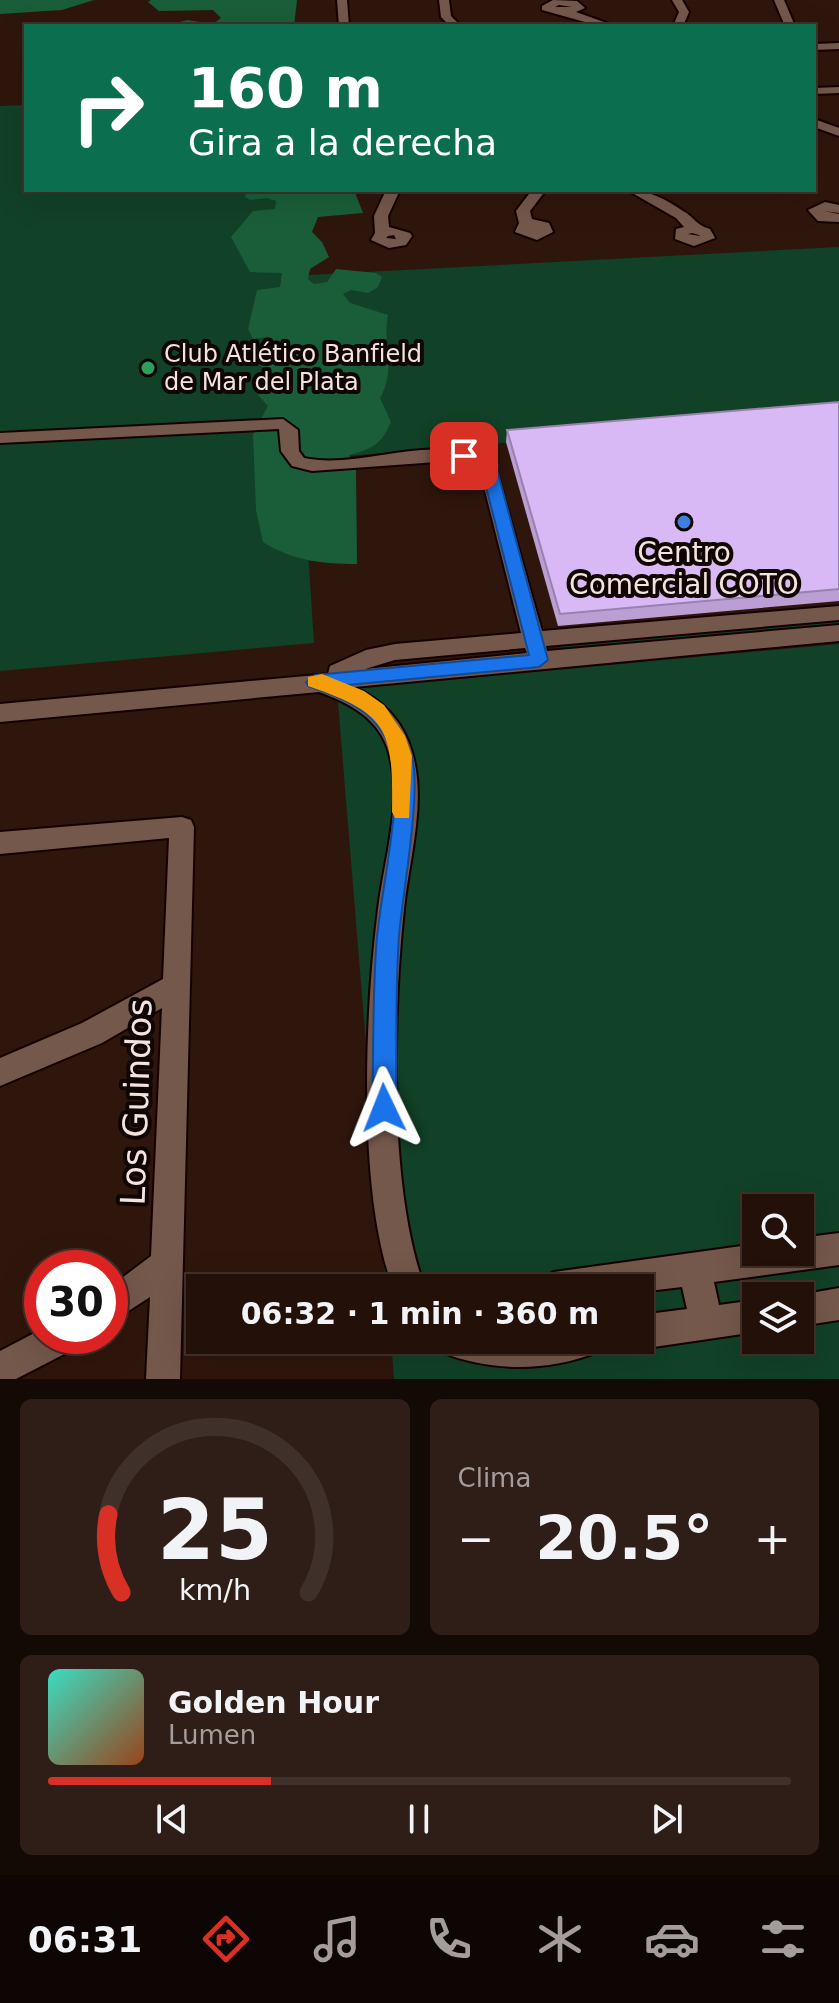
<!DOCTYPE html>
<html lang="es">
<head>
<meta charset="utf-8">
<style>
  :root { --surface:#231009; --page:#2f1e17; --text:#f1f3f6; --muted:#a39d9c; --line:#40302a; --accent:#d93025 }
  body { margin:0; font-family:"DejaVu Sans",sans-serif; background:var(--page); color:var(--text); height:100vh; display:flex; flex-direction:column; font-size:30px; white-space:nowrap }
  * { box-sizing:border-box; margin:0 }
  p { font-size:26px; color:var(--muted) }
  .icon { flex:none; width:44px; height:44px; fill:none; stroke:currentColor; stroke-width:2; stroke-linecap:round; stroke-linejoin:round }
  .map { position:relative; height:1379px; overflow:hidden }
  .side { display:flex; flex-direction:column; gap:20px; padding:20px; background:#130905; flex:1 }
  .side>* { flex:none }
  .top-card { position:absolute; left:24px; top:24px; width:792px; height:168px; border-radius:0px; box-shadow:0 8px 32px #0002,0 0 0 2px var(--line); background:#0b6e4f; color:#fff; overflow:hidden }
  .controls { position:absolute; left:742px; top:1194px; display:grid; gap:16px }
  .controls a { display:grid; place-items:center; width:72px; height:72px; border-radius:0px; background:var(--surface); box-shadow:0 8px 32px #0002,0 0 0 2px var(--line); font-size:40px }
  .speed { position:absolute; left:24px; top:1250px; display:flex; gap:16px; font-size:40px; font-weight:700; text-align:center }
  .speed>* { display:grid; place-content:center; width:104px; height:104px; border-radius:50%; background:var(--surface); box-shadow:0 8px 32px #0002,0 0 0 2px var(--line); line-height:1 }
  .speed .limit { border:12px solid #d22; background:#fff; color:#111 }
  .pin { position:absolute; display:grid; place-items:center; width:68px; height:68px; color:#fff; margin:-34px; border-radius:16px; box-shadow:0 4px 12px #0006 }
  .me { position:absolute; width:88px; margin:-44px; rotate:358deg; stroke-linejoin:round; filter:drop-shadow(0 0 6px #0008) }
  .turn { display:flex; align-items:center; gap:28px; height:168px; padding:0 32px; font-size:36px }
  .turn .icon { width:104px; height:104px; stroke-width:2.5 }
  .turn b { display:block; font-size:56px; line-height:68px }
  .big { font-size:60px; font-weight:700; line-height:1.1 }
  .side .card { flex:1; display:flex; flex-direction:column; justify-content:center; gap:12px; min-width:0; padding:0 28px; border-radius:12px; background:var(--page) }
  .side .dial { align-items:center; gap:0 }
  .dial svg { height:208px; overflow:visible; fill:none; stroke:var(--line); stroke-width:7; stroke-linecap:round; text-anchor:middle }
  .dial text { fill:var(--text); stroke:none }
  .song { display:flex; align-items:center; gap:24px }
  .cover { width:96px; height:96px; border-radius:12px; background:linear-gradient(135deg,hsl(170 70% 55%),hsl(20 70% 35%)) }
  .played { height:8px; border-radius:4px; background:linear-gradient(90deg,var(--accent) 30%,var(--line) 30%) }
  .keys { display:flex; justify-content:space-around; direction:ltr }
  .heat { display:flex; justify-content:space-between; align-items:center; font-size:44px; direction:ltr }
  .side .tiles { flex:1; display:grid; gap:20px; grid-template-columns:1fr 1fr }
  .card:last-child { grid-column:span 2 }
  .trip { position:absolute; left:186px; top:1274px; width:468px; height:80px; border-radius:0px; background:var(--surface); box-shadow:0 8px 32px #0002,0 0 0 2px var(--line); font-weight:700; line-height:80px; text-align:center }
  .dock { display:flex; height:128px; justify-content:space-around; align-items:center; background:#0e0604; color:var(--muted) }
  .dock .icon { width:56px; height:56px }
  .dock .on { color:var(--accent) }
  .dock b { font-size:36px; color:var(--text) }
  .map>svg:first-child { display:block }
</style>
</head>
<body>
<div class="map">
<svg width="839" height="1379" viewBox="0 0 839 1379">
  <rect width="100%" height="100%" fill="#2f160c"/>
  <path fill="#114126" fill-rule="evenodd" d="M26,105V190H284L290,276L839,247V414L302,460L314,643L0,671V106Z
    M839,619V627L559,648L562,644Z
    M839,644V1379H394L391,1340H640V1288H386L337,690ZM756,1208H800V1252H756ZM756,1296H800V1340H756Z"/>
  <path fill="#1a5e39" d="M0,0H94L62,10L0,14Z
    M151,0H297L294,26H166L187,20L213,24L221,18L213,10L159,11L148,2Z
    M246,190H354L363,213L318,217L312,232L322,242L329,257L310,269L308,279L314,284L327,282L336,269L376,273L382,277L378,287L368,293L351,290L343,294L350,303L388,315C382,346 397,368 380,398L391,422C381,445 372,449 349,455L356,470L357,564C323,564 293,561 263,542L256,510L253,434L268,406L258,395L274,382L271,372L257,364V354L274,343L268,337L253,339L248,329L257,290L280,287L282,273L250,272L231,237L253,211L275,209L276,201L267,198L250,200L245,197Z"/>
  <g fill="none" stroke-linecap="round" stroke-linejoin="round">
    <g stroke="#150200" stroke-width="4">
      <path id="minor" d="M337,0H347L349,26H339Z
        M439,0H449L451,16L461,26H450L441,17Z
        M553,0L577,1L585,8L576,12L615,26H599L542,10V6ZM559,5L572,7H555Z
        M672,0H682L689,12L683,26H673L679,12Z
        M774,0H784L795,26H785Z
        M839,43V49L814,50V44Z
        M839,87V93L814,94V88Z
        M814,119L839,128V136L814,127Z
        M386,190H400L388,216L389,227L410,233L412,236L406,245L389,248L371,240L375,233L374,216ZM394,235L396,239L386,238L388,236Z
        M532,190H546L530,211L532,219L549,223L553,232L537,240L515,232L519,223L516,211Z
        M627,190C648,190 666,199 683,211C694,217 697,226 710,229L715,238L694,246L675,239L676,229L684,227L676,218ZM692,233L699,235L700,236L688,234Z
        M825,202L839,205V213L824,211L839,214V222L818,221L808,210Z
        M283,419L298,430L299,451L304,458C366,471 442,425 496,469L542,631L839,606V620L546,646L547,651L839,625V641L354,687C383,700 403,721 412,752C427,802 409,859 404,909C393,1014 388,1190 425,1288H393C357,1190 365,1013 378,909C384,859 403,803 389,753C380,719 350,703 319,692L0,722V704L328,674L330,666L366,650L395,644L521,633L481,475L468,464L451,461L312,471L292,466L281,451L279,429L0,443V433ZM525,648L527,653L365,669L395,660Z
        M182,817L191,820L194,827L180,1379H146L150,1297L110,1323V1287L151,1256L162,1008L102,1043L0,1086V1058L82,1023L163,979L169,838L0,854V832Z
        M839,1233V1265L714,1282L719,1305L756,1300V1332L640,1349L627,1340H640V1315L687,1309L682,1287L640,1292V1288H538L543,1277L554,1272L756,1244V1252H800V1238Z
        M839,1288V1320L800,1326V1296H794Z
        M42,1329V1336H81L76,1348L16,1379H0V1351Z
        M436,1340H603L598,1352C548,1372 490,1372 441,1352Z"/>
    </g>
    <use href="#minor" fill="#75584c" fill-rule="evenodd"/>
  </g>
  <path fill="#bb9ed4" d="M839,402V601L558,626L506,442L507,430Z"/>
  <path fill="#d9b8f6" stroke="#9881ac" stroke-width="2" d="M839,402V589L560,614L507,430Z"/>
  <path fill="#1a73e8" stroke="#114b97" stroke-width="2" d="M459,453H469L498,473L548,660L539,667L347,685C380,697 398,721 411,754C423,785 402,897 399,936C395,993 397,1051 396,1108L392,1116L384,1120L375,1116L372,1108C374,1051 372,994 377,937C381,894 403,793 393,756C380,712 347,700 308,686L306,682L315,675L529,655L483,475L459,459Z"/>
  <path fill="#f59e0b" d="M322,674L364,691L384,705L405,736L412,756L409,818H395L392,812C393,729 389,714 308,686V677Z"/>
  <circle fill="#2e9e5b" stroke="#0f0503" stroke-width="3" cx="148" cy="368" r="8"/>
  <circle fill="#3f7fe0" stroke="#0f0503" stroke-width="3" cx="684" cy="522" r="8"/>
  <g text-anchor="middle" stroke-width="8" stroke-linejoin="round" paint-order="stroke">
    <g font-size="24" fill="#f4e3dc" stroke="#0f0503" text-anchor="start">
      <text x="164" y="362">Club Atlético Banfield<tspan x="164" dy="28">de Mar del Plata</tspan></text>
    </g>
    <g font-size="28" fill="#f4e3dc" stroke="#0f0503">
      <text x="684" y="562">Centro<tspan x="684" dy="32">Comercial COTO</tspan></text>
    </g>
    <g font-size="34" fill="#f4e3dc" stroke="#0f0503">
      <text transform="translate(136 1102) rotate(-88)" y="12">Los Guindos</text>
    </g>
  </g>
</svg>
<div class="controls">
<a><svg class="icon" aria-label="search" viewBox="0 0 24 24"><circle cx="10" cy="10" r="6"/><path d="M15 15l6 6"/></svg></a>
<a><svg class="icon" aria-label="layers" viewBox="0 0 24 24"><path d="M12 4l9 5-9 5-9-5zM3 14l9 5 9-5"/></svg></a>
</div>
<div class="speed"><div class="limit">30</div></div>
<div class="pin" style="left:464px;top:456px;background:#d93025"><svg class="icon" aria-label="arrive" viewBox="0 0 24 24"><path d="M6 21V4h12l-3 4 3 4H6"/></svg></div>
<svg class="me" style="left:384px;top:1108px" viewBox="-20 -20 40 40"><path d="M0-17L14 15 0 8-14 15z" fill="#1a73e8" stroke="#fff" stroke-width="4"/></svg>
<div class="trip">06:32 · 1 min · 360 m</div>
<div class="top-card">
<div class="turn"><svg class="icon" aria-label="right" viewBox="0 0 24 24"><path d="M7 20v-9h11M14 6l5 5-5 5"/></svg><div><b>160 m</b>Gira a la derecha</div></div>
</div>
</div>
<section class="side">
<div class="tiles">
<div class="card dial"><svg viewBox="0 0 100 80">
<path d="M14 69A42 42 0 1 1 86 69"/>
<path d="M14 69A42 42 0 0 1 9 39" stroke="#d93025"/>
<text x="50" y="56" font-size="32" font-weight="700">25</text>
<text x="50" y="72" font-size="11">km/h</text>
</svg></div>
<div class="card"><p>Clima</p>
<div class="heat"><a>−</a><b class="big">20.5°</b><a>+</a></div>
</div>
<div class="card">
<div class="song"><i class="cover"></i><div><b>Golden Hour</b><p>Lumen</p></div></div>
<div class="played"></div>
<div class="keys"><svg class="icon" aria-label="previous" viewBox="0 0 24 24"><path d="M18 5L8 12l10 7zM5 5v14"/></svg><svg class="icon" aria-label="pause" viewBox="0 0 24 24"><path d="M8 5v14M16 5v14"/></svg><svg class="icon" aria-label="next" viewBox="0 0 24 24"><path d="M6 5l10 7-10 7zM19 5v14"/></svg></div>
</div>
</div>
</section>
<nav class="dock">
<b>06:31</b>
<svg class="icon on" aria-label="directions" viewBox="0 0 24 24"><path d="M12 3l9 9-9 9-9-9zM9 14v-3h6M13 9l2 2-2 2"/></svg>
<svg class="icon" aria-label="music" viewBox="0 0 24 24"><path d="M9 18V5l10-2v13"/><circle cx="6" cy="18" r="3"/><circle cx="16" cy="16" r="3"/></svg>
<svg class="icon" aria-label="phone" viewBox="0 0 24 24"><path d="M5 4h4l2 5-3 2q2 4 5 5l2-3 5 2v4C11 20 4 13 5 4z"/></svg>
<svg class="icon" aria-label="climate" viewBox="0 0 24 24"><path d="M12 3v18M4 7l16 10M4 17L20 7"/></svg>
<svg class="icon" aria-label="car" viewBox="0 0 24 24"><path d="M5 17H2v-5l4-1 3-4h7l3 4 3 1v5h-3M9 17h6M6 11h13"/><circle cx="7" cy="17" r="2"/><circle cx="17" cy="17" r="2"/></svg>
<svg class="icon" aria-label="filters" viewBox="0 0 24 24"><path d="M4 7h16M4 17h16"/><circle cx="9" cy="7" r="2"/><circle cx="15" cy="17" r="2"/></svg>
</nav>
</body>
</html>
